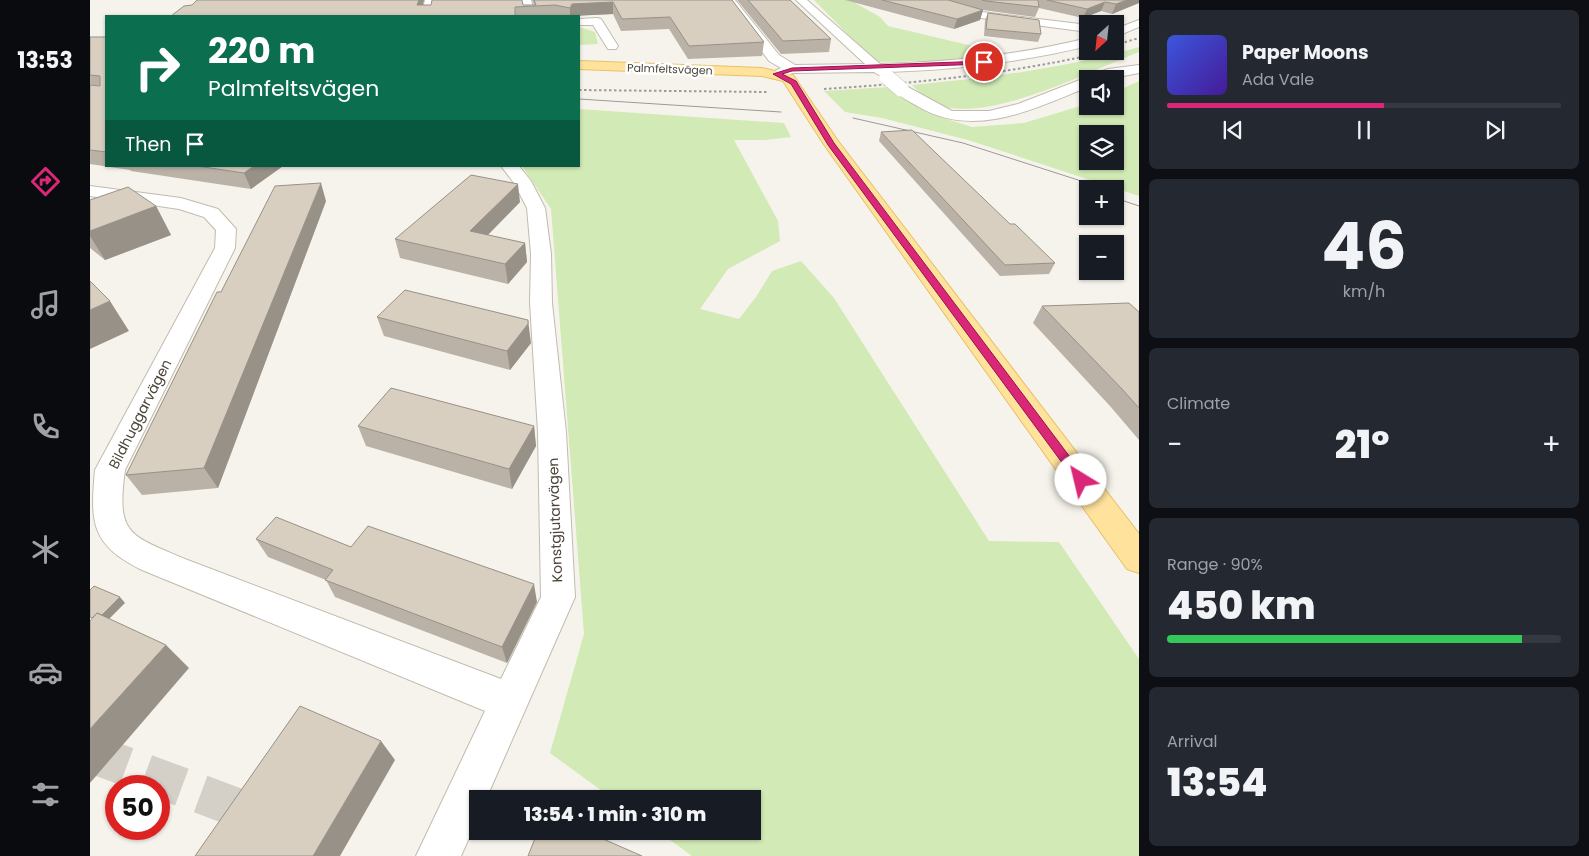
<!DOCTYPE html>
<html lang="en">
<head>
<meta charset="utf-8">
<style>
  :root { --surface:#171b24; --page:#242831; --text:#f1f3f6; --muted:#9ea1a6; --line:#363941; --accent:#db2777 }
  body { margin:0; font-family:Poppins,sans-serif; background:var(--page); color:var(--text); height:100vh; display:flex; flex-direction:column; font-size:19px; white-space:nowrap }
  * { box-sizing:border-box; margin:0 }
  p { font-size:16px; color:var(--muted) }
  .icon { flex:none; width:28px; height:28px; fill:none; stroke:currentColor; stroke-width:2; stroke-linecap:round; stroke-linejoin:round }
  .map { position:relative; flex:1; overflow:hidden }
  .panel { display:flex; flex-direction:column; gap:10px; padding:10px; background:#0d0f14; width:450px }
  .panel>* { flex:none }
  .hud { position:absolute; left:15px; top:15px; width:475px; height:152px; border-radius:0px; box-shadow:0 1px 4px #0004; background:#0b6e4f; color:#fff; overflow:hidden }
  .needle { width:32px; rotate:207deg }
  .buttons { position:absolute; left:989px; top:15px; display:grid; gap:10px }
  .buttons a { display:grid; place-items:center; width:45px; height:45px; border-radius:0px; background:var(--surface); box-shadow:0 1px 4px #0004; font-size:25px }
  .speed { position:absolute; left:15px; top:775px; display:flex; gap:10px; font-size:25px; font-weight:700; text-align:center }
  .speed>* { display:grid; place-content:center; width:65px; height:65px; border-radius:50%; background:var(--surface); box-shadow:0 1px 4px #0004; line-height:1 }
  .speed .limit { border:8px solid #d22; background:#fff; color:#111 }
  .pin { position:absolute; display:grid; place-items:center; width:42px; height:42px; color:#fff; margin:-21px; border:2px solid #fff; border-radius:50%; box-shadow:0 1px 5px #0007 }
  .me { position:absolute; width:55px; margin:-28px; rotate:324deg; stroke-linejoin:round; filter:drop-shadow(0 0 4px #0008) }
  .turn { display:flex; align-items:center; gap:18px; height:105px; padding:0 20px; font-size:22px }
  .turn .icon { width:65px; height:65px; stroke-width:2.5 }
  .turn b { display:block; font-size:35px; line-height:42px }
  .then { display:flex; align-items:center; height:48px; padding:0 20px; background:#0003; gap:10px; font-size:19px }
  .big { font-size:38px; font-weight:800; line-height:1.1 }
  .panel .widget { flex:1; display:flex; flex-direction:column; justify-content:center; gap:8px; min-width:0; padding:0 18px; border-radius:8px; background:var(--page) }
  .panel .dial { align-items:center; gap:0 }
  .dial b { font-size:65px; line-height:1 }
  .song { display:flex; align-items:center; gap:15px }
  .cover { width:60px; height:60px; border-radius:8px; background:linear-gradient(135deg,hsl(230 70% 55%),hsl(260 70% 35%)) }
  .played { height:5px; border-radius:2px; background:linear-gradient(90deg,var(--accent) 55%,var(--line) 55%) }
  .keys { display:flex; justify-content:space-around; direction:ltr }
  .heat { display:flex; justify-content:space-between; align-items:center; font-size:28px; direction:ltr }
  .charge { height:8px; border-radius:4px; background:linear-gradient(90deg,#34c759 90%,var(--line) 0) }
  .trip { position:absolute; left:379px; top:790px; width:292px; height:50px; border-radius:0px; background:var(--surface); box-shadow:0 1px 4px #0004; font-weight:800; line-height:50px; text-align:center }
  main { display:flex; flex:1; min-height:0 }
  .tabs { display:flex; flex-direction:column; width:90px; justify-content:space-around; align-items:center; background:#090b0e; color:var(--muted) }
  .tabs .icon { width:35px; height:35px }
  .tabs .active { color:var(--accent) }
  .tabs b { font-size:22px; color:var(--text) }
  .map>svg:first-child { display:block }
</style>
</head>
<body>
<main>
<nav class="tabs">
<b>13:53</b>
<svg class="icon active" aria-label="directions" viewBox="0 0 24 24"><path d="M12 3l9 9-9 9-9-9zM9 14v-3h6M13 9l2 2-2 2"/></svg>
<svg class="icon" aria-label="music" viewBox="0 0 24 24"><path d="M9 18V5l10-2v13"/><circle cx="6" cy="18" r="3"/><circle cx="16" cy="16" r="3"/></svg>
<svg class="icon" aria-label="phone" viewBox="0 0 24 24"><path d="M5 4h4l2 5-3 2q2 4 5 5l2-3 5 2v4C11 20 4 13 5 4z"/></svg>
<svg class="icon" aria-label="climate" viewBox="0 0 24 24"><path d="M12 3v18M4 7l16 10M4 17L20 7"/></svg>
<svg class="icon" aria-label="car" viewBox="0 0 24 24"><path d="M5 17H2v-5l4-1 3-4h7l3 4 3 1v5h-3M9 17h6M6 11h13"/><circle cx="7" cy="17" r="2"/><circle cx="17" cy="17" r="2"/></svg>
<svg class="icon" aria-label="filters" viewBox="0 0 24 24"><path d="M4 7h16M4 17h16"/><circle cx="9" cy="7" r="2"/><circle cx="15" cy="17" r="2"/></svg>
</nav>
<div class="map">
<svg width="1049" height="856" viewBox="0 0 1049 856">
  <rect width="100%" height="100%" fill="#f6f3ec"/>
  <path fill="#d2eab5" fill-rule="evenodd" d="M724,0H760L790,17L798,26L916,54L853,61L785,62Z
    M489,27L505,32L508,44L489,45Z
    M1049,47V52C998,72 915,115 860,108C845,105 832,96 822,85C899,78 975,68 1049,47Z
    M1049,81V196L878,140L792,118L755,112L734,91L799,87L847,116L882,127L934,123L997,104L998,106H1025V92ZM998,134H1025V161H998Z
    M489,109L694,123L701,137L675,140H644L688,221L690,241L638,269L610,309L649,319L666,297L682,271L711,261L744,298L899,541L969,542L1049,659V856H602L568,831H662V799H523L460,753L494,634L461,209L432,166H489Z"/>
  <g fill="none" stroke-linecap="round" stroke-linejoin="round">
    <path stroke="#d4d0c8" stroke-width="39" stroke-dasharray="39 20" stroke-linecap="butt" d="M0,753L175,818"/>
    <g stroke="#c2bbae" stroke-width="2">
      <path id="minor" d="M335,0H345L342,16H331Z
        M431,0H441L445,16H435Z
        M634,0H645L689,55L705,65L775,64L706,0H717L790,64C861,62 929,55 998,38V46C932,62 866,70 799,72L801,74L799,77L794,78L784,72L703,73L686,78L679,74L691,68L679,61Z
        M832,0H849L892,12L998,25V32L891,18Z
        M507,18L511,19L528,46L526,49H518L503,25H489V19Z
        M1049,20V27L1025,37V29Z
        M1049,65V73L1018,79H998V87C944,109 884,139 829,107C821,102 809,97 804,89L811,85L816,86L862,111H899L928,104L1018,69Z
        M411,166H429L441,181L455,208L461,254L462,303L476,432L485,597L396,799H388V818L371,856H326L395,711L52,570C1,545 0,523 5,470L125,248L126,230L114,217L89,209L0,196V186L91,198L128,209L146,229L145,248L35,470C26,535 39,535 95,559L411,679L451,597L448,432L440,303L441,254L437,208L424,183Z"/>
    </g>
    <g stroke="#e6c16a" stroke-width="2">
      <path id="major" d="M489,61L672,68L703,75L748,141L1049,534V573L1037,569L735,146L693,81L672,76L489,69Z"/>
    </g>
    <use href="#minor" fill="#fff" fill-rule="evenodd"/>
    <use href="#major" fill="#ffe39c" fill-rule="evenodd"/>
    <path stroke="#9a9a9a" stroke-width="1" d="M489,99L691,112
      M763,118L873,143L1016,189
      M1025,198L1049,206"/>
    <path stroke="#9a9a9a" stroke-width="2" stroke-dasharray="2.5 2.5" stroke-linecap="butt" d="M1025,45L1049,38
      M734,89C830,83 925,73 1019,51
      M489,90L678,92"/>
    <g stroke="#c2bbae" stroke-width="16" stroke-linecap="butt">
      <path id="minor-bridge" d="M797,77L811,89"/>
    </g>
    <use href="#minor-bridge" stroke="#fff" stroke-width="15"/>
  </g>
  <path fill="#bab2a6" d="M107,0H334L332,5H444L442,0H642L674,42L672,56L598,59L579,29L531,31L523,14L482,16H81L102,5Z
    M647,0H700L741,39L739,52L691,54Z
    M755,0H1049V3L1022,14L1011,11L993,18L949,8L945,17L893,10L890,20L864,29Z
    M898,13L951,34L948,42L894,36L895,20Z
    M0,37H16V166H193L161,189L41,171L40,170L0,164Z
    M791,132L920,224L965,263L959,274L910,276L789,141Z
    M0,200L66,206L81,235L15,260L0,248Z
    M236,201L128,488L52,495L36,475L131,292Z
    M430,202L398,235L435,243L437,262L418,284L310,258L305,239Z
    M952,306L1049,312V440L1020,406L943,323Z
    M287,317L441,343L420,370L294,336Z
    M268,426H444L446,446L422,489L276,446Z
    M166,539L261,547L447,602L417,663L245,597L236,580L178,557Z"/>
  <path fill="#979187" d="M329,0H334L330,16L327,5Z
    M1037,0H1049V3L1022,14L1026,4Z
    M523,2V14L480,16V8L482,4Z
    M1015,2L1011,11L993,18L997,9Z
    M893,10L890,20L864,29L867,19Z
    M164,166H193L161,189L154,173Z
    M231,183L236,201L128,488L114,468Z
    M428,184L430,202L383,250L380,231Z
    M66,206L81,235L15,260L0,236V231Z
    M435,243L437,262L418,284L415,264Z
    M20,301L39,331L0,349V310Z
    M438,320L441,343L420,370L417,351Z
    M444,426L446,446L422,489L419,469Z
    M444,584L447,602L417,663L412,647Z
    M30,597L35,603L13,625L7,620Z
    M76,645L99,668L0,783V729Z
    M291,741L305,760L250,856H223Z"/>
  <path fill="#d8cfc1" stroke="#979187" d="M107,0H329L327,5H341L342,0H432L433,5H446L444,0H642L674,42L599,46L580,17L532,19L523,2L482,4L480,8L465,5L425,7V16H81L94,6L102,5Z
    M658,0H700L741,39L693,41Z
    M792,0H858L893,10L867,19Z
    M892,0H948L949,7L896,1Z
    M957,0H1037L1026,4L1015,2L997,9Z
    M898,13L949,20L951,34L896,29Z
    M0,37H16V152L0,150V85L10,86V76L0,75Z
    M822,130L920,224H925L965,263L915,265L791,132Z
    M107,166H164L154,173Z
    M381,175L428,184L380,231L435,243L415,264L305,239Z
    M231,183L114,468L36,475L127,292H131L185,186Z
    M38,187L66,206L0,231V200Z
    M0,281L20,301L0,310Z
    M315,290L438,320V324L417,351L287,317Z
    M1039,303L1049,312V408L1032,389L952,306Z
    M301,388L444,426L419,469L268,426Z
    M186,517L261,547L278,526L444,584L412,647L235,580L243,570L166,539Z
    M4,586L30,597L12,615L7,613L2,618L0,617V590Z
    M7,613L76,645L0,729V621Z
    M210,706L291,741L223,856H105Z
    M448,831H495L552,856H438Z"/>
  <path fill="#db2777" stroke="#8e194d" d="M896,61L894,64L702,71L692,74L706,81L744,143L995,477L997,480L991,485L987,483L738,145L701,84L683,74L702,68Z"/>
  <g text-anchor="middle" stroke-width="5" stroke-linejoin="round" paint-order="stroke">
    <g font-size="11" fill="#4b4439" stroke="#fff">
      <text transform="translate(580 69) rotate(2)" y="4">Palmfeltsvägen</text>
    </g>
    <g font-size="14" fill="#4b4439" stroke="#fff">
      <text transform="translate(50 414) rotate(-63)" y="5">Bildhuggarvägen</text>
      <text transform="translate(465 520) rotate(-92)" y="5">Konstgjutarvägen</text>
    </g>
  </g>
</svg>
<div class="buttons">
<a><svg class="needle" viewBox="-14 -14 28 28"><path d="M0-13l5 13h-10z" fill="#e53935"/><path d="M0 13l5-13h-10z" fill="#9ea1a6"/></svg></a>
<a><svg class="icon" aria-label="sound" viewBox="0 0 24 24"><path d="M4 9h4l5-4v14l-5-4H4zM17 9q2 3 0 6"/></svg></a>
<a><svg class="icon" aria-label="layers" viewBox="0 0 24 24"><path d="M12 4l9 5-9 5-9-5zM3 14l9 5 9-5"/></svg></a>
<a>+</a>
<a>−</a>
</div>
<div class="speed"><div class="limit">50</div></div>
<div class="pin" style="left:894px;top:62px;background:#d93025"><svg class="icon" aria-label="arrive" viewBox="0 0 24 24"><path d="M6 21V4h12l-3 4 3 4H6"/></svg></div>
<svg class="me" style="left:991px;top:480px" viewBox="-20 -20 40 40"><circle r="19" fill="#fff"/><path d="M0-13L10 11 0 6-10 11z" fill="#db2777"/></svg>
<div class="trip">13:54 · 1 min · 310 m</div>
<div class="hud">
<div class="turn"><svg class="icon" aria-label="right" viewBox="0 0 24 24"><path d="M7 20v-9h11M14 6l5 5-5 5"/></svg><div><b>220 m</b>Palmfeltsvägen</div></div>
<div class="then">Then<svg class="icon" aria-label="arrive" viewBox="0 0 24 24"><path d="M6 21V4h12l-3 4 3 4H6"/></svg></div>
</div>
</div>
<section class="panel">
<div class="widget">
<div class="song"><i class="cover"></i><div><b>Paper Moons</b><p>Ada Vale</p></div></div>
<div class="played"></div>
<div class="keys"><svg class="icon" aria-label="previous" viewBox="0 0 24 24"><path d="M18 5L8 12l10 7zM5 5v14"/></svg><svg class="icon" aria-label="pause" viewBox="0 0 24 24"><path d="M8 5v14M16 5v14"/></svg><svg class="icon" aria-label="next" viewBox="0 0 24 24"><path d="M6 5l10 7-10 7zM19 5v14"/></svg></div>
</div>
<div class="widget dial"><b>46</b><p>km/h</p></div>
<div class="widget"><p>Climate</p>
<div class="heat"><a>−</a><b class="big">21°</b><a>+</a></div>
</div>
<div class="widget"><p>Range · 90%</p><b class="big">450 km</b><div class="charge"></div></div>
<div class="widget"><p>Arrival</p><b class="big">13:54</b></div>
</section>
</main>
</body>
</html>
